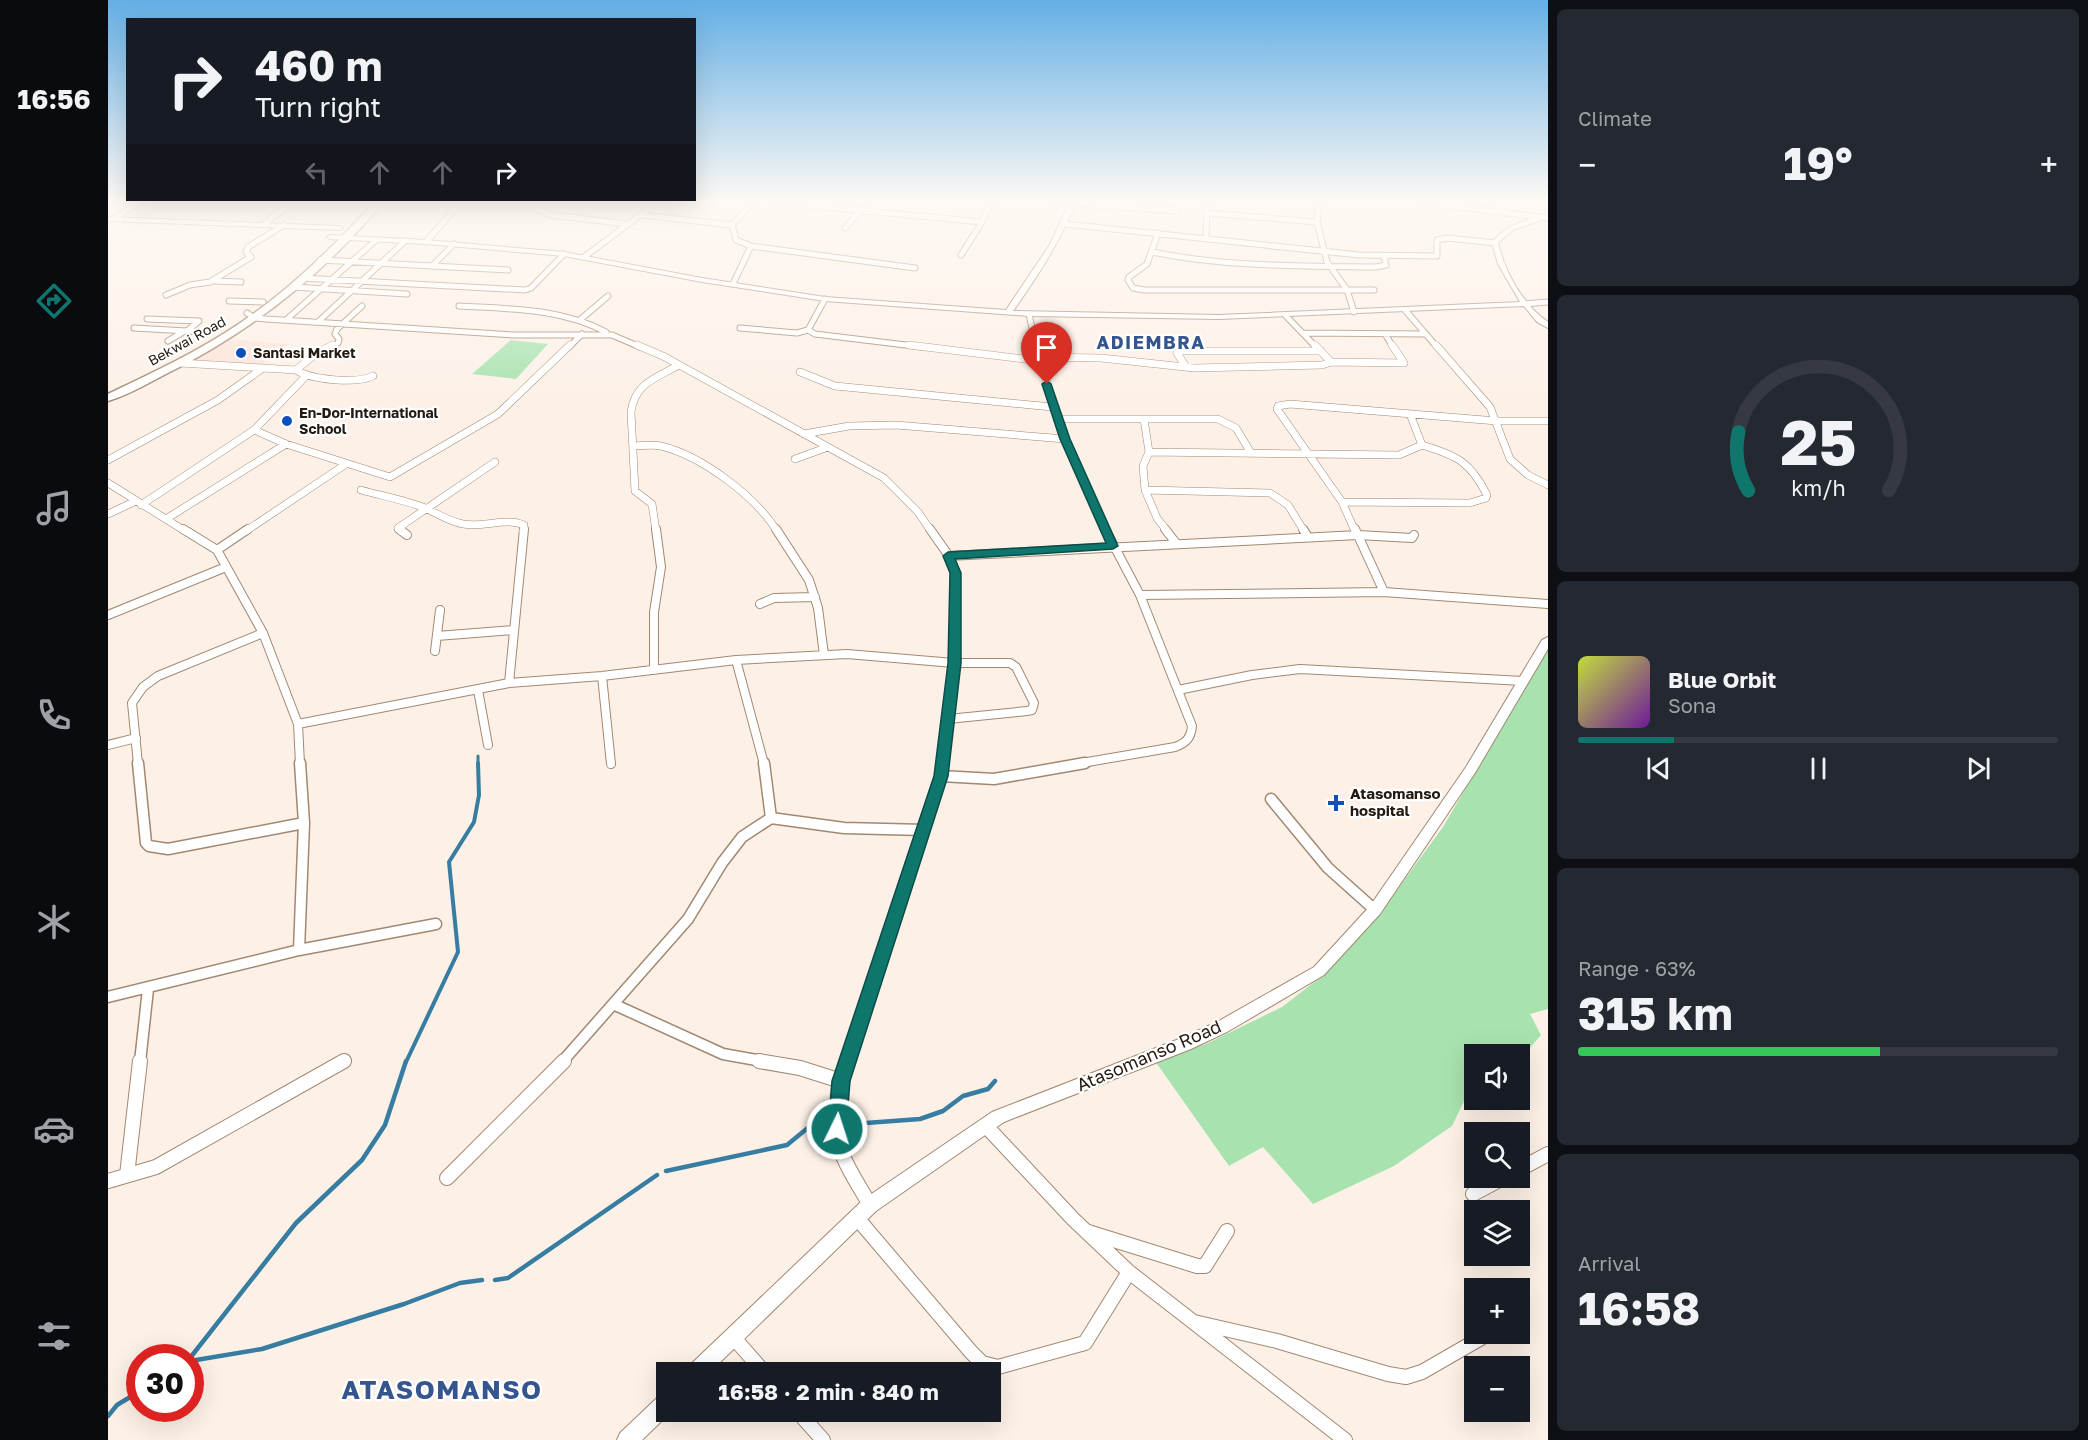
<!DOCTYPE html>
<html lang="en">
<head>
<meta charset="utf-8">
<style>
  :root { --surface:#171b24; --page:#242831; --text:#f1f3f6; --muted:#9ea1a6; --line:#363941; --accent:#0f766e }
  body { margin:0; font-family:"Golos Text",sans-serif; background:var(--page); color:var(--text); height:100vh; display:flex; flex-direction:column; font-size:22px; white-space:nowrap }
  * { box-sizing:border-box; margin:0 }
  p { font-size:20px; color:var(--muted) }
  .icon { flex:none; width:33px; height:33px; fill:none; stroke:currentColor; stroke-width:2; stroke-linecap:round; stroke-linejoin:round }
  .map { position:relative; flex:1; overflow:hidden }
  .side { display:flex; flex-direction:column; gap:9px; padding:9px; background:#0d0f14; width:540px }
  .side>* { flex:none }
  .banner { position:absolute; left:18px; top:18px; width:570px; height:183px; border-radius:0px; box-shadow:0 6px 24px #0002; background:#171b24; color:var(--text); overflow:hidden }
  .buttons { position:absolute; left:1356px; top:1044px; display:grid; gap:12px }
  .buttons a { display:grid; place-items:center; width:66px; height:66px; border-radius:0px; background:var(--surface); box-shadow:0 6px 24px #0002; font-size:30px }
  .speed { position:absolute; left:18px; top:1344px; display:flex; gap:12px; font-size:30px; font-weight:700; text-align:center }
  .speed>* { display:grid; place-content:center; width:78px; height:78px; border-radius:50%; background:var(--surface); box-shadow:0 6px 24px #0002; line-height:1 }
  .speed .limit { border:9px solid #d22; background:#fff; color:#111 }
  .pin { position:absolute; display:grid; place-items:center; width:51px; height:51px; color:#fff; margin:-62px -26px; border-radius:50% 50% 50% 0; rotate:-45deg; box-shadow:0 0 6px #0007 }
  .pin .icon { rotate:45deg }
  .me { position:absolute; width:66px; margin:-33px; rotate:4deg; stroke-linejoin:round; filter:drop-shadow(0 0 4px #0008) }
  .turn { display:flex; align-items:center; gap:21px; height:126px; padding:0 30px; font-size:27px }
  .turn .icon { width:78px; height:78px; stroke-width:2.5 }
  .turn b { display:block; font-size:42px; line-height:51px }
  .lanes { display:flex; align-items:center; height:57px; padding:0 30px; background:#0003; justify-content:center; gap:30px; direction:ltr }
  .lanes .off { opacity:.35 }
  .big { font-size:45px; font-weight:700; line-height:1.1 }
  .side .widget { flex:1; display:flex; flex-direction:column; justify-content:center; gap:9px; min-width:0; padding:0 21px; border-radius:9px; background:var(--page) }
  .side .dial { align-items:center; gap:0 }
  .dial svg { height:156px; overflow:visible; fill:none; stroke:var(--line); stroke-width:7; stroke-linecap:round; text-anchor:middle }
  .dial text { fill:var(--text); stroke:none }
  .song { display:flex; align-items:center; gap:18px }
  .cover { width:72px; height:72px; border-radius:9px; background:linear-gradient(135deg,hsl(70 70% 55%),hsl(280 70% 35%)) }
  .played { height:6px; border-radius:3px; background:linear-gradient(90deg,var(--accent) 20%,var(--line) 20%) }
  .keys { display:flex; justify-content:space-around; direction:ltr }
  .heat { display:flex; justify-content:space-between; align-items:center; font-size:33px; direction:ltr }
  .charge { height:9px; border-radius:4px; background:linear-gradient(90deg,#34c759 63%,var(--line) 0) }
  .trip { position:absolute; left:548px; top:1362px; width:345px; height:60px; border-radius:0px; background:var(--surface); box-shadow:0 6px 24px #0002; font-weight:700; line-height:60px; text-align:center }
  main { display:flex; flex:1; min-height:0 }
  .dock { display:flex; flex-direction:column; width:108px; justify-content:space-around; align-items:center; background:#090b0e; color:var(--muted) }
  .dock .icon { width:42px; height:42px }
  .dock .active { color:var(--accent) }
  .dock b { font-size:27px; color:var(--text) }
  .map>svg:first-child { display:block }
</style>
</head>
<body>
<main>
<nav class="dock">
<b>16:56</b>
<svg class="icon active" aria-label="directions" viewBox="0 0 24 24"><path d="M12 3l9 9-9 9-9-9zM9 14v-3h6M13 9l2 2-2 2"/></svg>
<svg class="icon" aria-label="music" viewBox="0 0 24 24"><path d="M9 18V5l10-2v13"/><circle cx="6" cy="18" r="3"/><circle cx="16" cy="16" r="3"/></svg>
<svg class="icon" aria-label="phone" viewBox="0 0 24 24"><path d="M5 4h4l2 5-3 2q2 4 5 5l2-3 5 2v4C11 20 4 13 5 4z"/></svg>
<svg class="icon" aria-label="climate" viewBox="0 0 24 24"><path d="M12 3v18M4 7l16 10M4 17L20 7"/></svg>
<svg class="icon" aria-label="car" viewBox="0 0 24 24"><path d="M5 17H2v-5l4-1 3-4h7l3 4 3 1v5h-3M9 17h6M6 11h13"/><circle cx="7" cy="17" r="2"/><circle cx="17" cy="17" r="2"/></svg>
<svg class="icon" aria-label="filters" viewBox="0 0 24 24"><path d="M4 7h16M4 17h16"/><circle cx="9" cy="7" r="2"/><circle cx="15" cy="17" r="2"/></svg>
</nav>
<div class="map">
<svg width="1440" height="1440" viewBox="0 0 1440 1440">
  <rect width="100%" height="100%" fill="#fdf1e7"/>
  <path fill="#fce4da" d="M123,339L181,344L151,367L81,362Z"/>
  <path fill="#a8e3af" d="M403,340L440,344L408,379L364,374Z
    M1440,648V1009L1422,1014L1433,1035L1415,1056L1402,1053L1366,1054V1075L1360,1078L1357,1099L1344,1126L1286,1166L1205,1204L1155,1147L1121,1166L1047,1061L1098,1044L1174,1007L1219,972L1283,898L1335,827Z"/>
  <g fill="none" stroke-linecap="round" stroke-linejoin="round">
    <path stroke="#377da2" stroke-width="3" d="M370,756V764"/>
    <path stroke="#377da2" stroke-width="4" d="M298,1062L350,952L341,862L366,822L371,795L370,763"/>
    <path stroke="#377da2" stroke-width="4.5" d="M758,1123L812,1119L835,1111L855,1096L880,1089L887,1081
      M558,1171L679,1145L707,1122
      M387,1280L400,1278L549,1175
      M82,1358L188,1223L254,1160L277,1125L298,1061
      M82,1361L154,1349L296,1304L352,1283L374,1280
      M0,1416L9,1405L32,1391"/>
    <g stroke="#a28871" stroke-width="7">
      <path id="street-far4" d="M426,202L427,208L443,215L520,224
        M665,202L874,222
        M944,202L1069,211
        M1211,202L1209,222L1219,262L1239,290L1246,312
        M1310,202L1440,218
        M1098,213L1209,222
        M533,215L624,225
        M6,219L32,202
        M156,224L185,202
        M957,224L1251,255L1329,256V240L1340,238L1387,243
        M737,228L752,211
        M1050,233L1039,264L1021,277L1020,280L1025,288L1036,290H1266
        M1098,237L1099,202
        M318,242L353,202
        M643,246L807,268
        M1044,252C1118,267 1193,266 1268,267L1278,265L1276,256H1280
        M853,255L874,222L883,202
        M476,257L550,202
        M212,260L400,270
        M324,266L346,244
        M194,278L417,290L423,288L456,254
        M106,281L133,282
        M625,284L643,246L628,240L624,225L645,202
        M185,287L299,294
        M58,295L82,285L102,282L143,257L138,252L140,247L176,225
        M121,301L155,302
        M1416,304L1440,302
        M351,306C402,309 452,308 498,332
        M1297,310L1329,347
        M139,313L147,318L158,319L405,335H504L532,347
        M921,314L928,347
        M1177,315L1208,347
        M39,319L91,321L79,331
        M473,319L500,296
        M178,320L268,240
        M210,322L297,241
        M26,328L96,332
        M632,328L689,333L700,330L707,334L814,347
        M700,330L717,299
        M1195,333L1318,334
        M1277,334L1285,347
        M60,341L75,332
        M222,347L230,343L231,339L227,334L229,329L254,306
        M461,347L474,334"/>
    </g>
    <g stroke="#a28871" stroke-width="8">
      <path id="street-far3" d="M529,345L557,357L776,478L810,512L823,531
        M801,345L933,361
        M928,345L953,431L997,531
        M1207,345L1223,362
        M1328,345L1382,407L1402,459L1420,475L1440,485
        M933,357L993,358L1086,368L1214,365L1223,362L1296,363L1284,345
        M72,363L188,370C204,380 248,384 265,376
        M1078,367L1069,353L1072,351H1213
        M188,370L210,352L225,345
        M692,372L727,386L944,407
        M949,419H1110L1128,428L1143,453
        M1036,419L1041,452L1035,466L1037,490L1049,518L1059,531
        M146,430L178,444L282,477L390,414L462,345
        M696,434L741,426L788,425L957,439
        M525,446C534,446 545,444 553,446C594,456 647,496 669,531
        M1041,452L1291,455L1314,445L1302,414
        M687,459L720,447
        M0,460L110,400L155,368
        M0,483L77,531
        M253,490C274,496 297,500 317,508C331,514 339,521 355,524C375,528 398,517 416,525L415,531
        M1037,490L1162,493L1180,505L1196,531
        M1234,502L1362,503L1378,498L1379,495C1362,461 1349,456 1314,445
        M33,505L146,430L198,376
        M0,514L28,501
        M58,519L178,444
        M138,531L238,464
        M293,531L290,528L387,462
        M548,531L544,504L527,491L523,412C527,383 548,378 571,365
        M1247,531L1234,502L1169,409L1170,406L1182,404L1389,421H1440"/>
    </g>
    <g stroke="#a28871" stroke-width="10">
      <path id="street-far2" d="M75,529L109,550L155,633L190,724L192,764
        M291,529L299,535
        M668,529L701,580L710,608L716,655
        M822,529L843,559L847,573L846,663L834,764
        M997,529L1032,595L1276,592L1440,604
        M1057,529L1068,543
        M1195,529L1200,537
        M1247,529L1276,592
        M109,550L140,529
        M840,556L1250,535L1304,538L1306,535
        M652,604L666,598L707,597
        M0,615L118,567
        M329,636L405,630
        M327,651L332,610
        M628,660L656,764
        M546,670V612L553,567L548,529
        M494,676L503,764
        M401,683L416,529
        M370,690L380,745
        M1070,690L1144,675L1192,669L1415,681
        M190,724L401,683L494,676L628,660L739,654L846,663H902L908,667L926,703L924,710L919,711L840,719
        M0,745L28,738
        M30,764L24,703L35,687L50,676L155,633
        M968,764L1067,747C1078,743 1083,738 1084,726L1032,595"/>
    </g>
    <g stroke="#a28871" stroke-width="13">
      <path id="street-far1" d="M30,763L38,843L41,846L60,849L196,823
        M656,763L663,818L736,828L816,830
        M833,776L886,779L977,763
        M1163,799L1220,868L1267,910
        M191,950L196,823L192,763
        M0,997L191,950L328,924
        M505,1004L615,1054L659,1062
        M32,1062L40,989
        M233,1062L237,1060
        M454,1062L580,919L614,863L634,837L663,818
        M739,1062L833,776L835,763"/>
    </g>
    <g stroke="#a28871" stroke-width="16">
      <path id="street" d="M651,1061L692,1068L733,1081
        M740,1061C731,1088 723,1128 735,1156C742,1173 753,1189 762,1205
        M878,1126L965,1219L1021,1272L1237,1440
        M1412,1169L1440,1154
        M19,1175L32,1061
        M339,1178L456,1061
        M0,1181L48,1167L236,1061
        M1365,1194L1395,1178
        M749,1218L863,1352L874,1363L890,1367L977,1343L1021,1272
        M980,1232L1089,1266H1097L1119,1231
        M1086,1322L1169,1341L1280,1374L1298,1377L1314,1372L1373,1338
        M626,1338L656,1372
        M690,1412L715,1440"/>
    </g>
    <g stroke="#a28871" stroke-width="2">
      <path id="secondary" d="M962,202H968C952,242 930,276 905,311L1111,315L1412,302L1390,264L1384,243C1397,224 1419,220 1440,214V218L1405,230L1390,243C1397,272 1415,305 1440,322V328L1429,322L1416,306L1111,319L921,316L717,301L594,282L456,256L318,244L222,239L219,237L222,235L318,240L456,252L594,278L717,297L898,310L941,246Z
        M0,217L232,226L235,228L232,230L0,221Z
        M1440,637V649L1367,773L1272,914L1216,975L1119,1032L1083,1049L896,1122L768,1211L602,1372H579L582,1365L756,1199L884,1112L1071,1039L1109,1022L1206,967L1262,906L1358,767L1434,640Z
        M558,1393V1412H563L534,1440H509L512,1433L551,1396Z"/>
    </g>
    <g stroke="#a28871" stroke-width="3">
      <path id="highway" d="M267,202H275C215,276 139,334 54,376C37,385 18,396 0,401V394C50,370 100,347 145,314C190,282 229,242 267,202Z"/>
    </g>
    <use href="#street-far4" stroke="#fff" stroke-width="5"/>
    <use href="#street-far3" stroke="#fff" stroke-width="7"/>
    <use href="#street-far2" stroke="#fff" stroke-width="8"/>
    <use href="#street-far1" stroke="#fff" stroke-width="10"/>
    <use href="#street" stroke="#fff" stroke-width="14"/>
    <use href="#secondary" fill="#fff" fill-rule="evenodd"/>
    <use href="#highway" fill="#fff" fill-rule="evenodd"/>
  </g>
  <linearGradient id="sky" x2="0" y2="1"><stop stop-color="#64afe5"/><stop offset="0.5" stop-color="#fef9f4"/><stop offset="1" stop-color="#fef9f4" stop-opacity="0"/></linearGradient>
  <rect width="1440" height="403" fill="url(#sky)"/>
  <path fill="#0f766e" stroke="#0a4d48" stroke-width="1.5" d="M939,381L943,384L962,439L1010,546L1005,549L847,559L853,573V663L840,776L742,1081L738,1129L736,1135L729,1137L722,1135L720,1129L724,1081L826,776L840,663L842,573L835,556L840,552L998,543L952,439L934,384Z"/>
  <g fill="#0d50bb" stroke="#fff" stroke-width="2">
    <circle cx="133" cy="353" r="6"/>
    <circle cx="179" cy="421" r="6"/>
    <path d="M1225 794h6v6h6v6h-6v6h-6v-6h-6v-6h6z"/>
  </g>
  <g text-anchor="middle" stroke-width="4.5" stroke-linejoin="round" paint-order="stroke">
    <g font-size="14" fill="#241a11" stroke="#fff">
      <text transform="translate(79 341) rotate(-29)" y="5">Bekwai Road</text>
    </g>
    <g font-size="14" font-weight="bold" fill="#241a11" stroke="#fff" text-anchor="start">
      <text x="145" y="358">Santasi Market</text>
      <text x="191" y="418">En-Dor-International<tspan x="191" dy="16">School</tspan></text>
    </g>
    <g font-size="15" font-weight="bold" fill="#241a11" stroke="#fff" text-anchor="start">
      <text x="1242" y="799">Atasomanso<tspan x="1242" dy="17">hospital</tspan></text>
    </g>
    <g font-size="18" font-weight="bold" letter-spacing="1.5" fill="#34558d" stroke="#fff">
      <text x="1043" y="349">ADIEMBRA</text>
    </g>
    <g font-size="18" fill="#241a11" stroke="#fff">
      <text transform="translate(1041 1056) rotate(-23)" y="6">Atasomanso Road</text>
    </g>
    <g font-size="26" font-weight="bold" letter-spacing="1.5" fill="#34558d" stroke="#fff">
      <text x="334" y="1399">ATASOMANSO</text>
    </g>
  </g>
</svg>
<div class="buttons">
<a><svg class="icon" aria-label="sound" viewBox="0 0 24 24"><path d="M4 9h4l5-4v14l-5-4H4zM17 9q2 3 0 6"/></svg></a>
<a><svg class="icon" aria-label="search" viewBox="0 0 24 24"><circle cx="10" cy="10" r="6"/><path d="M15 15l6 6"/></svg></a>
<a><svg class="icon" aria-label="layers" viewBox="0 0 24 24"><path d="M12 4l9 5-9 5-9-5zM3 14l9 5 9-5"/></svg></a>
<a>+</a>
<a>−</a>
</div>
<div class="speed"><div class="limit">30</div></div>
<div class="pin" style="left:939px;top:384px;background:#d93025"><svg class="icon" aria-label="arrive" viewBox="0 0 24 24"><path d="M6 21V4h12l-3 4 3 4H6"/></svg></div>
<svg class="me" style="left:729px;top:1129px" viewBox="-20 -20 40 40"><circle r="17" fill="#0f766e" stroke="#fff" stroke-width="3"/><path d="M0-11L8 9 0 5-8 9z" fill="#fff"/></svg>
<div class="trip">16:58 · 2 min · 840 m</div>
<div class="banner">
<div class="turn"><svg class="icon" aria-label="right" viewBox="0 0 24 24"><path d="M7 20v-9h11M14 6l5 5-5 5"/></svg><div><b>460 m</b>Turn right</div></div>
<div class="lanes"><svg class="icon off" aria-label="left" viewBox="0 0 24 24"><path d="M17 20v-9H6M10 6l-5 5 5 5"/></svg><svg class="icon off" aria-label="ahead" viewBox="0 0 24 24"><path d="M12 20V5M6 11l6-6 6 6"/></svg><svg class="icon off" aria-label="ahead" viewBox="0 0 24 24"><path d="M12 20V5M6 11l6-6 6 6"/></svg><svg class="icon" aria-label="right" viewBox="0 0 24 24"><path d="M7 20v-9h11M14 6l5 5-5 5"/></svg></div>
</div>
</div>
<section class="side">
<div class="widget"><p>Climate</p>
<div class="heat"><a>−</a><b class="big">19°</b><a>+</a></div>
</div>
<div class="widget dial"><svg viewBox="0 0 100 80">
<path d="M14 69A42 42 0 1 1 86 69"/>
<path d="M14 69A42 42 0 0 1 9 39" stroke="#0f766e"/>
<text x="50" y="56" font-size="32" font-weight="700">25</text>
<text x="50" y="72" font-size="11">km/h</text>
</svg></div>
<div class="widget">
<div class="song"><i class="cover"></i><div><b>Blue Orbit</b><p>Sona</p></div></div>
<div class="played"></div>
<div class="keys"><svg class="icon" aria-label="previous" viewBox="0 0 24 24"><path d="M18 5L8 12l10 7zM5 5v14"/></svg><svg class="icon" aria-label="pause" viewBox="0 0 24 24"><path d="M8 5v14M16 5v14"/></svg><svg class="icon" aria-label="next" viewBox="0 0 24 24"><path d="M6 5l10 7-10 7zM19 5v14"/></svg></div>
</div>
<div class="widget"><p>Range · 63%</p><b class="big">315 km</b><div class="charge"></div></div>
<div class="widget"><p>Arrival</p><b class="big">16:58</b></div>
</section>
</main>
</body>
</html>
